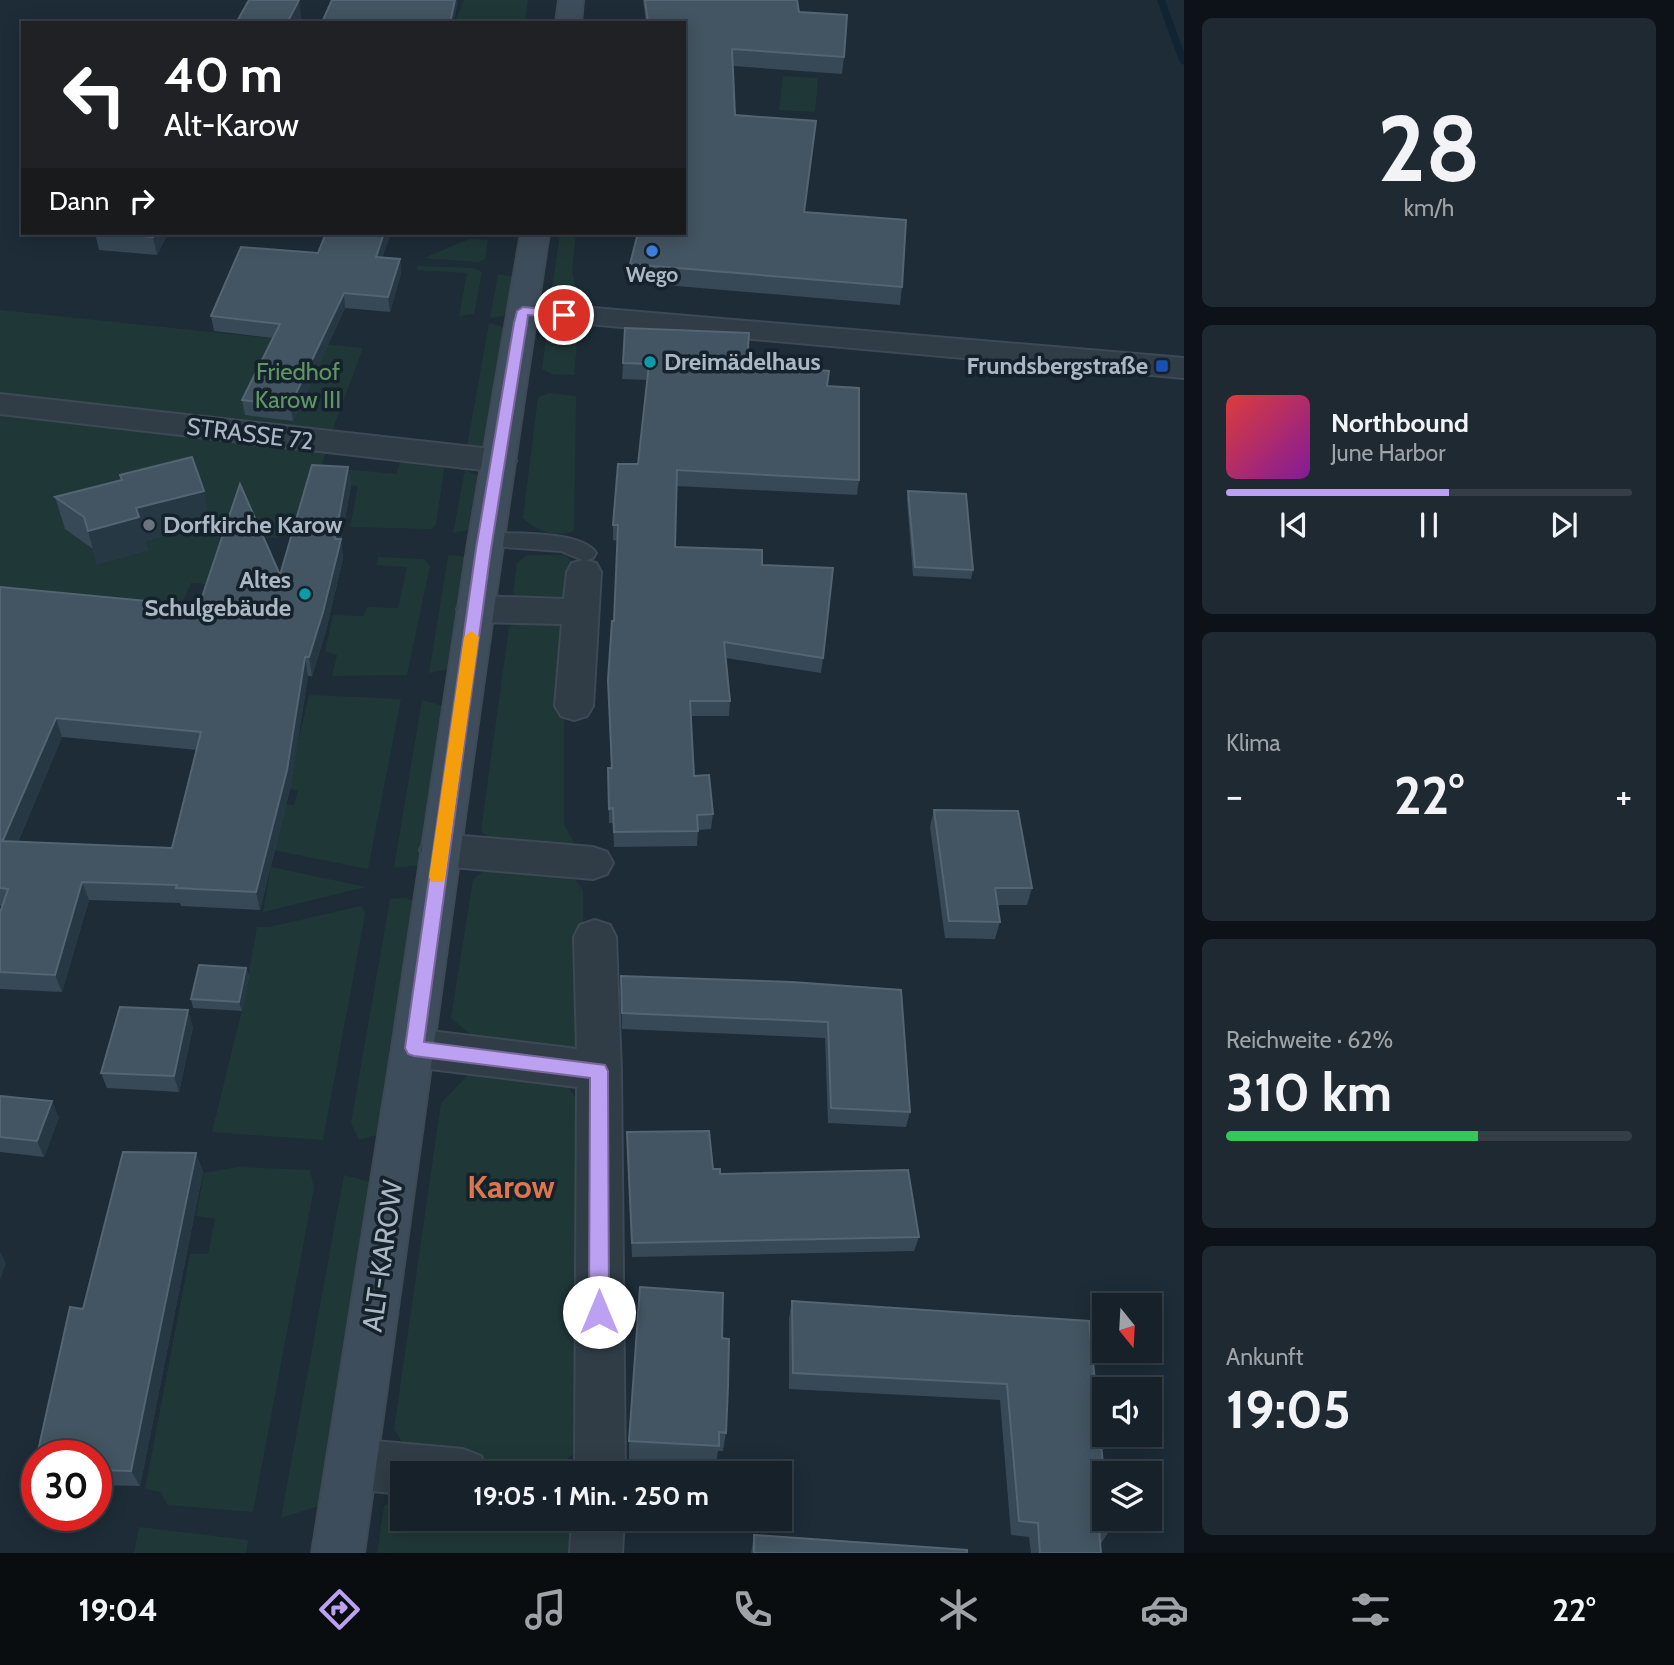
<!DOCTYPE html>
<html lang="de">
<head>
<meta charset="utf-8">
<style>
  :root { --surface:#162129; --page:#1f2931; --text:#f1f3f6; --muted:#9ea3a8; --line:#353e46; --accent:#bca0f2 }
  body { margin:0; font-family:Cabin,sans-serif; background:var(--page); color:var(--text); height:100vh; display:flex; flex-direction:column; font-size:26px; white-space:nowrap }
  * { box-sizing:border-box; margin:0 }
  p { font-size:23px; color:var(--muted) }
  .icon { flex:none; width:38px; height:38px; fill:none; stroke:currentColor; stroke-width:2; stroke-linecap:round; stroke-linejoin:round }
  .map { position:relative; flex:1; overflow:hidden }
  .panel { display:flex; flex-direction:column; gap:18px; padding:18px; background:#0c1217; width:490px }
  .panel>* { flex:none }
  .top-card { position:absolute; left:21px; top:21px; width:665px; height:214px; border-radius:0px; box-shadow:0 4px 18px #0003,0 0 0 2px var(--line); background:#202124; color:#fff; overflow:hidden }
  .needle { width:46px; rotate:162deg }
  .tools { position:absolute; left:1092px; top:1293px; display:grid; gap:14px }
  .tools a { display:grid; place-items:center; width:70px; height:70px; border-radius:0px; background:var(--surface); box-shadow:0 4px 18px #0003,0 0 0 2px var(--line); font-size:35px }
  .speed { position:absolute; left:21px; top:1440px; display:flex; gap:14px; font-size:35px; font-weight:700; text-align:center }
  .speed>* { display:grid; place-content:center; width:91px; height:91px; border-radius:50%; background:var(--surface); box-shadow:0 4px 18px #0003,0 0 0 2px var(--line); line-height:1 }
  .speed .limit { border:10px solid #d22; background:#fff; color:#111 }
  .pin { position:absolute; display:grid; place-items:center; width:60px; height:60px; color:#fff; margin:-30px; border:4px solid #fff; border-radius:50%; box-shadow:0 2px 7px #0007 }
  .me { position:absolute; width:77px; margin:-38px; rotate:0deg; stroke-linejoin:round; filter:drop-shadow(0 0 5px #0008) }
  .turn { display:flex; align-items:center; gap:24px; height:147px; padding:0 28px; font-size:32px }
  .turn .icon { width:91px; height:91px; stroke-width:2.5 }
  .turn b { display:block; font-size:49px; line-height:60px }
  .then { display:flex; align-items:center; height:66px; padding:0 28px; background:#0003; gap:14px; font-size:26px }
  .big { font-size:52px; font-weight:800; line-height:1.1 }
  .panel .tile { flex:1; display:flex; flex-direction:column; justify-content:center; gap:10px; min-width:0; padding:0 24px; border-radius:10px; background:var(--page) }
  .panel .dial { align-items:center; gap:0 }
  .dial b { font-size:91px; line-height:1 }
  .song { display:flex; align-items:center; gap:21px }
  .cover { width:84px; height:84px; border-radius:10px; background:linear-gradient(135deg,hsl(0 70% 55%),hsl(290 70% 35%)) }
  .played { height:7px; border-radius:4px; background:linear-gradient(90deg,var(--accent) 55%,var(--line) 55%) }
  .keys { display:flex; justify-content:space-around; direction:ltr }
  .heat { display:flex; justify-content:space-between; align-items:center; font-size:38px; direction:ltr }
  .charge { height:10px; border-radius:5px; background:linear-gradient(90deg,#34c759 62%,var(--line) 0) }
  .trip { position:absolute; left:390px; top:1461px; width:402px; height:70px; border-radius:0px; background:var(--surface); box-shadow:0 4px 18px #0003,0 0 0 2px var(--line); font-weight:800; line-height:70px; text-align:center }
  .dock { display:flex; height:112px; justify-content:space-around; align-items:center; background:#090d10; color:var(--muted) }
  .dock .icon { width:49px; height:49px }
  .dock .selected { color:var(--accent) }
  .dock b { font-size:32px; color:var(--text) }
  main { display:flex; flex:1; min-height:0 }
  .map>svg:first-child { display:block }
</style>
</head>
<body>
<main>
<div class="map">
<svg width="1184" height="1553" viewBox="0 0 1184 1553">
  <rect width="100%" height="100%" fill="#1d2c37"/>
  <path fill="#1f3837" d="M464,0H528L525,23H454Z
    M783,76L818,78L815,112L779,110Z
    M576,233L572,270L579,306C567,306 557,306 551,295L560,234Z
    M469,239L488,240L485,259L478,262L424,258Z
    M417,266L474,268L482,272L474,314L459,316L467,273L417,270Z
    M498,274L516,277L509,315L490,318Z
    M0,310L363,348L331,434L0,394Z
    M489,323L506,328L486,444L466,452Z
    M547,333H555L554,341L577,342L574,375L552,374L542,369Z
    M549,393L576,396L574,531C556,538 537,531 523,518L538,397Z
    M0,413L326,451L301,533L277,538L233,536L217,585L191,583L174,622L0,605Z
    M401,460L439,463L444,469L436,525L432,529L350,527L358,486L329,483L344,469L396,474Z
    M465,470L478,476L483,485L473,529L453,533Z
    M453,555L464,557L470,563L455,668L429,673L448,556Z
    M527,555H565L574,563L569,607L525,604L513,593L517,563Z
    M378,557L424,559L430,566L407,675L332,676L337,655L325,651L333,615L364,616L367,607L398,608L407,567L377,565Z
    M522,616L559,618L570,628L564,717V824L573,841L574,848L495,844L481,831L509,627Z
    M309,695L401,699L368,869L273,850L284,804L294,805L298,790L287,789Z
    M422,700L440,705L446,711L421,865L394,868Z
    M492,865L568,871L583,890V1042L565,1054L476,1039L451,1018L473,879Z
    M271,867L366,887L263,912Z
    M406,898L416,902L380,1120L377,1135L359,1140L351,1123L390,899Z
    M361,906L365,914L323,1140L212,1132L242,1010L257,927H269Z
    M468,1075L567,1086L584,1108L583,1447L558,1466L409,1453L394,1429L441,1103Z
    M237,1167L310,1170L314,1188L253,1512L167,1505L161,1492L145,1489L190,1254H208L215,1219L196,1216L204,1173Z
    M344,1175L370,1182L322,1505L281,1518Z
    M402,1493V1519H574L573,1553H377L384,1506Z
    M139,1527L248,1540L246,1553H134Z"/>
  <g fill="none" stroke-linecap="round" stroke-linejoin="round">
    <path fill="#102434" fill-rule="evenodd" d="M1157,0H1165L1184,52V65L1180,63Z"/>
    <g stroke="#3d4954" stroke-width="4">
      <path id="lane" d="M485,533C510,534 582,530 596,553L593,558L585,561L561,551L477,545L474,540L477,535Z"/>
    </g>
    <g stroke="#3d4954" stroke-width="4">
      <path id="street" d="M523,302L1184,358V378L512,317L508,311L512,305Z
        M0,394L500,450L512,453L516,461L512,469L500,472L0,414Z
        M584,560L596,563L601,572L593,706L587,716L574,720L561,716L555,706L562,624L475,622L462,618L457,609L462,600L475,596L564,599L567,572L572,563Z
        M440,834L593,847L607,852L613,863L607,874L593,879L440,866L426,861L420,850L426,839Z
        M595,920L610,925L616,937L621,1071L625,1474H575L577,1087L414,1067L399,1061L392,1048L399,1035L414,1029L577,1049L574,937L580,925Z
        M353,1439L463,1449L481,1456L488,1474H402V1494L353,1489L335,1482L328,1464L335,1446Z
        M572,1519H624L622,1553H570Z"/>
    </g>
    <g stroke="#3d4954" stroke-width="4">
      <path id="secondary" d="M559,0H583L581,23H556Z
        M521,233H549C482,672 426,1113 364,1553H312L392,1048L467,549Z"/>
    </g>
    <use href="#lane" fill="#303d47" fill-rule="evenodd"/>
    <use href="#street" fill="#303d47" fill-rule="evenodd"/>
    <use href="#secondary" fill="#3e4d5b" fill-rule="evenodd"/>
  </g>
  <path fill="#374856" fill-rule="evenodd" d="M643,0H797L799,12L844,57L842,74L733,66L735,115L804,212L902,287L900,305L630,282V264L684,233V23H646Z
    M95,233H168L157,255L99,250Z
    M326,233H391L382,258L400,259L401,274L390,312L345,308L293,421L245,415L242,400L273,338L214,331L211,316L318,253Z
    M623,363L747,364L827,386L859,480L857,495L676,486L675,547L762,565L823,658L821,673L726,658L730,701L729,716H690L694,776L713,814L711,829L698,830L697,846L614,847L613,823H609L608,768H611L608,680L614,621L618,541L613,540V525L638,464L647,380L622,379Z
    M348,467L351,486L341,541L343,558L326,631L312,676H308L290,789L260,910L181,906L180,903L89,900L62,992L0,989V913L2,906H0V587L199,606L280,575ZM62,737L197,750L172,848L18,842Z
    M120,475L211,524L145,541L148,550L97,564L93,549L65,529L55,497L121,480Z
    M908,491L973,570L971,579L913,576L907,500Z
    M934,810L1032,888L1027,905H998L1000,922L995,939L945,938L930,827Z
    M246,968L249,976L242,1011L193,1008L191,999Z
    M621,976L792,982L910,1112L906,1127L828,1123L825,1038L622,1029Z
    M193,1027L179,1092L107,1088L101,1073Z
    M0,1096L59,1117L44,1157L0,1152Z
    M627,1132L713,1169L720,1174L919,1237L914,1251L632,1257L627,1148Z
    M123,1152L196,1153L203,1172L140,1486L96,1485V1456H37V1474L34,1469L70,1307L83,1309Z
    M792,1301L1089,1321L1110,1530L1100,1545L1101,1553H1031L1029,1537L1011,1535L1000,1400L789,1389V1318Z
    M722,1338L726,1433L723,1451H718L716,1464L629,1459V1441Z
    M754,1535L967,1553H751Z"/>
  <path fill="#273845" d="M299,0L302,23H287Z
    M455,0H458L454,23H450Z
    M155,233H168L157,255L153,237Z
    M384,233H391L377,272L376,257Z
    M400,259L401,274L390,312L388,297Z
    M344,293L345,308L293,421L290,406Z
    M348,467L351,486L341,541L343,558L326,631L312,676L309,657L335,539Z
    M204,491L211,524L145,541L148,550L97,564L88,531L136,508Z
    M305,657L308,676L290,789L260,910L256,892Z
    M56,718L62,737L11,858L3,840Z
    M82,882L89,900L62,992L55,975Z
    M246,968L249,976L242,1011L239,1002Z
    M188,1010L193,1027L179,1092L174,1076Z
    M52,1101L59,1117L44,1157L37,1141Z
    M196,1153L203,1172L140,1486L131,1471Z
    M0,1252L6,1263L0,1280Z"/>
  <path fill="#435462" stroke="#536472" stroke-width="2" d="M249,0H299L287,23H236Z
    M332,0H455L450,23L322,22Z
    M645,0H797L799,12L847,15L844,57L732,49L735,115L816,121L804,212L906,220L902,287L630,264L638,233H684V23H648Z
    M104,233H155L153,237Z
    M326,233H384L376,257L400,259L388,297L344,293L290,406L242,400L280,324L211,316L241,247L318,253Z
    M625,328L749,333L747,364L829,371L827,386L859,388V480L677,470L675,547L762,550V565L833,568L823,658L724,642L730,701H690L694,776L709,775L713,814L697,815L698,831L614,832L613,808L609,809L608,768H612L608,680L612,621H614L618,525H613L618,464H638L649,364L623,363Z
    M192,457L204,491L136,508L139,517L88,531L84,517L55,497L122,480L120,475Z
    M312,465L348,467L335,539H341L323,612L309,657H305L287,770L256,892L176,888L177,885L82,882L55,975L0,972V913L8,889L0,888V841L172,848L201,732L56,718L3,840H0V587L199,606L240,484L280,575Z
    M908,491L966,494L973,570L915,567Z
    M934,810L1018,811L1032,888H995L1000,922L949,921Z
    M199,965L246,968L239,1002L191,999Z
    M621,976L792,982L901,990L910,1112L831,1108L828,1022L622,1013Z
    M120,1007L188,1010L174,1076L101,1073Z
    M0,1096L52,1101L37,1141L0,1137Z
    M709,1131L713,1169H720V1174L908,1170L919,1237L632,1243L627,1132Z
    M123,1152L196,1153L131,1471L96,1470V1456H37V1469H34L70,1307L83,1309Z
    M640,1287L723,1293L722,1338L729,1339L728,1386L726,1433L719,1432V1446L629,1441Z
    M792,1301L1089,1321L1104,1474V1519H1109L1110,1530L1099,1529L1101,1553H1040L1038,1523L1019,1521L1007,1384L793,1373Z
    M754,1535L967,1550V1553H754Z"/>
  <path fill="#bca0f2" stroke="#7a689d" stroke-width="2" d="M523,307L564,311L571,315L564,318L528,315L527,323L491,549L424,1042L605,1065L608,1071L609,1312L606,1319L599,1322L592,1319L589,1312L590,1078L414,1056L408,1054L405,1048L476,549L514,323L517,311Z"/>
  <path fill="#f59e0b" d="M471,631L479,637L445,877L443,882H431L429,877L464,637Z"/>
  <circle fill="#3f7fe0" stroke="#16222b" stroke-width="2.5" cx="652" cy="251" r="7"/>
  <g fill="#0f9aa8" stroke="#16222b" stroke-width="2.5">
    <circle cx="650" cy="362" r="7"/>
    <circle cx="305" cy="594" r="7"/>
  </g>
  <rect fill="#1a4fb4" stroke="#16222b" stroke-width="2.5" x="1155" y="359" width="14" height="14" rx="3.5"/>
  <circle fill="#6b7280" stroke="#16222b" stroke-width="2.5" cx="149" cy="525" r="7"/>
  <g text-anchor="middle" stroke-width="7" stroke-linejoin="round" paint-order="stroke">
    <g font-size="21" font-weight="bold" fill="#aab8c5" stroke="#16222b">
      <text x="652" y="282">Wego</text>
    </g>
    <g font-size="24" font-weight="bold" fill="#aab8c5" stroke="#16222b" text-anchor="start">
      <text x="664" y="370">Dreimädelhaus</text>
      <text x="1148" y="374" text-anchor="end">Frundsbergstraße</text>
      <text x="163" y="533">Dorfkirche Karow</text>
      <text x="291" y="588" text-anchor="end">Altes<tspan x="291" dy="28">Schulgebäude</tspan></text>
    </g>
    <g font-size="24" fill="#609665" stroke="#16222b">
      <text x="298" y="380">Friedhof<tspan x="298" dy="28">Karow III</tspan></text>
    </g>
    <g font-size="24" fill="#aab8c5" stroke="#16222b">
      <text transform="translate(250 434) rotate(7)" y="8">STRASSE 72</text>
    </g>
    <g font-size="28" fill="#aab8c5" stroke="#16222b">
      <text transform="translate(382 1256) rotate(-82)" y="10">ALT-KAROW</text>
    </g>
    <g font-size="32" font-weight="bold" fill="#dc774d" stroke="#16222b">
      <text x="511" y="1198">Karow</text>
    </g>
  </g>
</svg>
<div class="tools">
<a><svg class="needle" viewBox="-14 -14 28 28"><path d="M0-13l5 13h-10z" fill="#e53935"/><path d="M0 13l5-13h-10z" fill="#9ea3a8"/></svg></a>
<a><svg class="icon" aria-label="sound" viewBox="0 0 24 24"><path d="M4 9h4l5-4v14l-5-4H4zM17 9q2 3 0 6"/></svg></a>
<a><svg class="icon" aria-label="layers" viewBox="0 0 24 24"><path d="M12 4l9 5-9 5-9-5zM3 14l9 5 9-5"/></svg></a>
</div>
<div class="speed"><div class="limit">30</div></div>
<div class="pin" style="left:564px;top:315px;background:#d93025"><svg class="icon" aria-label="arrive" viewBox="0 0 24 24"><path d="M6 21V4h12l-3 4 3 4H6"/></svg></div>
<svg class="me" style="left:599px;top:1312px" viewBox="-20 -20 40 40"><circle r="19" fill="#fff"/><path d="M0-13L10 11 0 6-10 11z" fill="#bca0f2"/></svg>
<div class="trip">19:05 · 1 Min. · 250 m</div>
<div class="top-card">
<div class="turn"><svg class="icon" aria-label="left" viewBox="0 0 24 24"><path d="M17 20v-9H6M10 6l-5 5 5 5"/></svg><div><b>40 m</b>Alt-Karow</div></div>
<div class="then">Dann<svg class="icon" aria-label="right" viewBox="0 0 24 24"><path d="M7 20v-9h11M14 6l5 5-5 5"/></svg></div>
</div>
</div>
<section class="panel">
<div class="tile dial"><b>28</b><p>km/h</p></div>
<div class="tile">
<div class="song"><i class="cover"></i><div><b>Northbound</b><p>June Harbor</p></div></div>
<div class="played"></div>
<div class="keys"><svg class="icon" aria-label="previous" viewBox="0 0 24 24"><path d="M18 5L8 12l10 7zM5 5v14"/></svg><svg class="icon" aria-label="pause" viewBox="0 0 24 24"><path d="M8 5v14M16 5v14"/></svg><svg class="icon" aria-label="next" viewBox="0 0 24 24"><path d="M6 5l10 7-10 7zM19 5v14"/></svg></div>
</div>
<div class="tile"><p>Klima</p>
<div class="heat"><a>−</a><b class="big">22°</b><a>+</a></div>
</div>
<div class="tile"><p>Reichweite · 62%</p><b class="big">310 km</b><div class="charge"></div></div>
<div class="tile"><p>Ankunft</p><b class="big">19:05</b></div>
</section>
</main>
<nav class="dock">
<b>19:04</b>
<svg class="icon selected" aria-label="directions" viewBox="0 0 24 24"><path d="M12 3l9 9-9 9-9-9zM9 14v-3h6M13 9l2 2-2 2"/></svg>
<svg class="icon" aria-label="music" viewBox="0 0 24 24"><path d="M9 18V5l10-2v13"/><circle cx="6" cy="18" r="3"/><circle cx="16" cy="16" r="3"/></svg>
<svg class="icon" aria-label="phone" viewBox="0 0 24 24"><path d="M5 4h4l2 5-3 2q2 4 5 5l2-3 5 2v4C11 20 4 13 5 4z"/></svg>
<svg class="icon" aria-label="climate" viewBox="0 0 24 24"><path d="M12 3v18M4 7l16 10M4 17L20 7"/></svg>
<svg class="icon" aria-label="car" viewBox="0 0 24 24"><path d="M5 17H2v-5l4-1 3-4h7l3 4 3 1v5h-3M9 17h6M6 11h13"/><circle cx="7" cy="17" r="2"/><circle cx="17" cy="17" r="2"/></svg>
<svg class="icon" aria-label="filters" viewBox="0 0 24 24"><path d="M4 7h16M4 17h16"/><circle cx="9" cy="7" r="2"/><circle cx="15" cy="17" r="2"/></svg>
<b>22°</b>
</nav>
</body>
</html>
